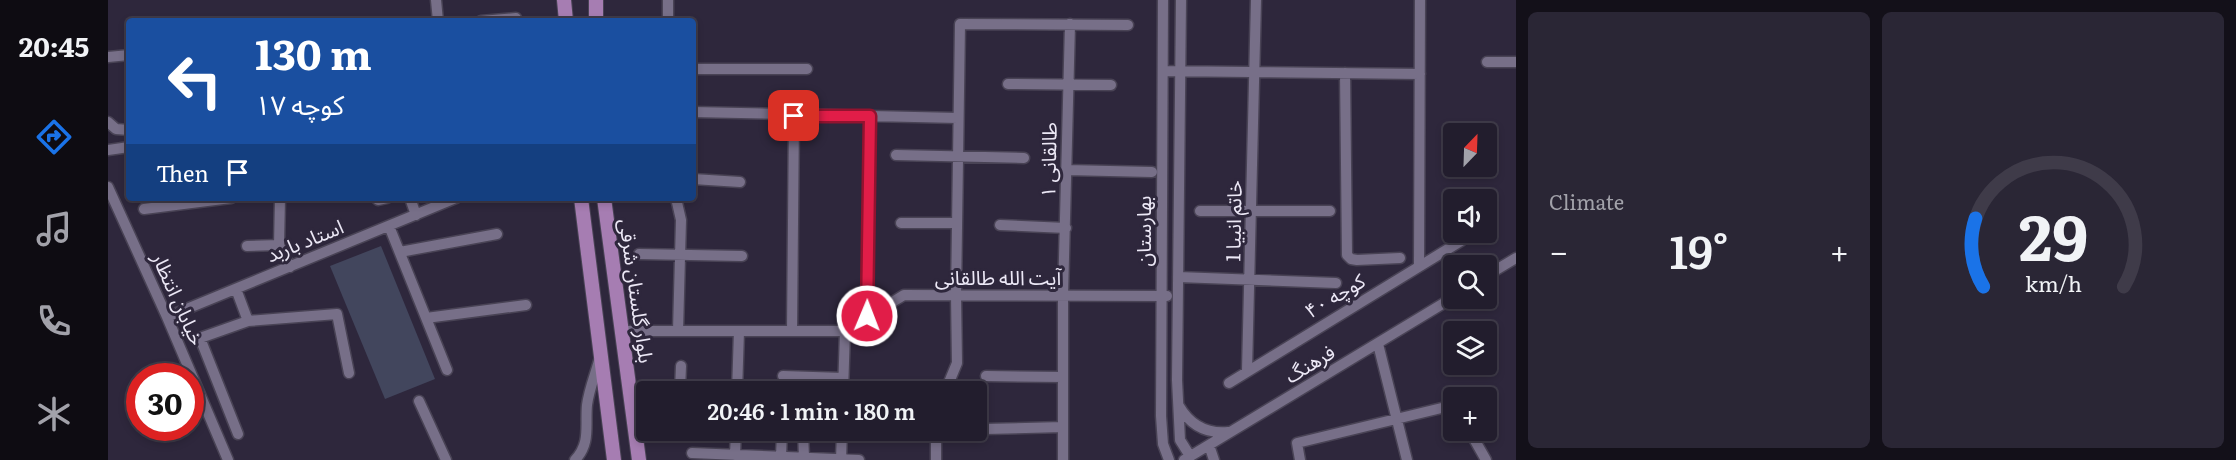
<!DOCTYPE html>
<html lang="en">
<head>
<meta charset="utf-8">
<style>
  :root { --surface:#221d2d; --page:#2a2635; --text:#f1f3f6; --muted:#a2a2aa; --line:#3f3b49; --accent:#1a73e8 }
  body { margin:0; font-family:Literata,"Noto Sans Arabic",serif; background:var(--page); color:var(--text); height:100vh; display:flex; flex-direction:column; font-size:22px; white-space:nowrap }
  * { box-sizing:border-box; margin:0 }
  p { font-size:20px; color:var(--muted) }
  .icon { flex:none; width:33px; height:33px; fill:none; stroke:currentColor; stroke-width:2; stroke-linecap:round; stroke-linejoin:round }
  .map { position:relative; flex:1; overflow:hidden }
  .sheet { display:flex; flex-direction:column; gap:12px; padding:12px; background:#131019; width:720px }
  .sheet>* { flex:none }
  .banner { position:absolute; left:18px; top:18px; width:570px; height:183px; border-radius:6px; box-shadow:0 3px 9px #0003,0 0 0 2px var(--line); background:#1a4fa0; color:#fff; overflow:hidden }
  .needle { width:39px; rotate:23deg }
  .fabs { position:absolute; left:1335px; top:123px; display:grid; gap:12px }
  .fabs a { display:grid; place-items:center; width:54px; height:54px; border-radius:6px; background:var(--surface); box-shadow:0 3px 9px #0003,0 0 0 2px var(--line); font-size:30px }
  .speed { position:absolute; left:18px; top:363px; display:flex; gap:12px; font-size:30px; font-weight:700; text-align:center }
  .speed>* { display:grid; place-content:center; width:78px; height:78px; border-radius:50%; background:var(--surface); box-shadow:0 3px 9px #0003,0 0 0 2px var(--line); line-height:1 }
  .speed .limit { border:9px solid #d22; background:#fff; color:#111 }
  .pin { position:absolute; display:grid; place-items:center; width:51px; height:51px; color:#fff; margin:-26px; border-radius:12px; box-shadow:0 3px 9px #0006 }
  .me { position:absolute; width:66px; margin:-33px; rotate:1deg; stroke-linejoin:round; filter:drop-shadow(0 0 4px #0008) }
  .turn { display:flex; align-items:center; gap:21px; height:126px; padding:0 30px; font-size:27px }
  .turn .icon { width:78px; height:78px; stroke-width:2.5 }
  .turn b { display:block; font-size:42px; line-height:51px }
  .then { display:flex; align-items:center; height:57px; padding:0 30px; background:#0003; gap:12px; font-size:22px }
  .big { font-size:45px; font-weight:600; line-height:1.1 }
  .sheet .card { flex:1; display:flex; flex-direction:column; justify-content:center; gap:9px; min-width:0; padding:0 21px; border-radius:9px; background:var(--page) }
  .sheet .dial { align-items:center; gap:0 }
  .dial svg { height:156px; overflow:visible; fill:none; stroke:var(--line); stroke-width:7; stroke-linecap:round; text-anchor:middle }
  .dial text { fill:var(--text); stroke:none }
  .heat { display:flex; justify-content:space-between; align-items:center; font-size:33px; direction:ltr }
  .sheet .tiles { flex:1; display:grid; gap:12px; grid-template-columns:repeat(2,1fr) }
  .trip { position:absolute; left:528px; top:381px; width:351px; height:60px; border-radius:6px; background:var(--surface); box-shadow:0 3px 9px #0003,0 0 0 2px var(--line); font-weight:600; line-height:60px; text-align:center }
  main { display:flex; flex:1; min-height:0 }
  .menu { display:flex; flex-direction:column; width:108px; justify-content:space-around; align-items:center; background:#0e0c12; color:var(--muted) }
  .menu .icon { width:42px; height:42px }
  .menu .selected { color:var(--accent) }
  .menu b { font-size:27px; color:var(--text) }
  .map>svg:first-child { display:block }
</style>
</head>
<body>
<main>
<nav class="menu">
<b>20:45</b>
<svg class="icon selected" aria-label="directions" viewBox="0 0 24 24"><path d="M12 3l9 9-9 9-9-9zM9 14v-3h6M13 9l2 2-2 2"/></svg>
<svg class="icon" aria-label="music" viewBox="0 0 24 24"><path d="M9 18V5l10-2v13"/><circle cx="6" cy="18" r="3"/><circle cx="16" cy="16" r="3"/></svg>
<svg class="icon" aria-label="phone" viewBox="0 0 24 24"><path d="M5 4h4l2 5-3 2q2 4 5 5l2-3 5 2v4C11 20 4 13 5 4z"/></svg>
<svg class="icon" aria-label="climate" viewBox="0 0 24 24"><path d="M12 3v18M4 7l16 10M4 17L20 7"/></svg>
</nav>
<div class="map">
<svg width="1408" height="460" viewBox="0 0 1408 460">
  <rect width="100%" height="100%" fill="#2e273c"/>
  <path fill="#42465d" d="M273,246L327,379L277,399L222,266Z"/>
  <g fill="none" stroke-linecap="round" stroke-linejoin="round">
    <g stroke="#494355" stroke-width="13">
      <path id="minor" d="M328,0L330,21
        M1055,0L1053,416L1055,444L1061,460
        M1073,0L1069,380L1072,440L1082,456
        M373,21L408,18
        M560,21V0
        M0,57L21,55
        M1379,62H1408
        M585,69H699
        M1055,71L1312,74
        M1237,73L1239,255L1243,259L1249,260L1292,258
        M900,84L1003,85
        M585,112L850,118
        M0,122L8,129L21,130
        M0,150L21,147
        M788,155L916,158
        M959,170L1044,172
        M585,179L632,182
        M0,187L59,317L120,460
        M172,198L171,245L182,267
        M268,198L270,200L279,198
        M302,198L308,215
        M568,198L573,220L570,331
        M36,209L123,198
        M1092,211H1222
        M793,223H849
        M892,225L958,228
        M281,226L339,370
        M139,246L171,245
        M292,252L389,234
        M531,254L634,256
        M1311,266L1312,0
        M1378,276L1408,258
        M1070,277L1228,283
        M128,289L140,321L229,314L241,373
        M759,316L762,116
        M59,317L348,198
        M318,318L418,305
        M513,331H737
        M684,331L686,115
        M737,331L796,295L1059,296
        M1270,344L1299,460
        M573,366L572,390L619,392
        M1139,371L1148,0
        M675,376L735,378
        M878,376L955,377
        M1121,383L1353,241
        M629,392L631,331
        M735,392L737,331
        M837,392L849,363L848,295L852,24L1020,25
        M311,401L338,460
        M1071,406C1082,425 1098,434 1120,432
        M877,429L955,427
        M828,430V460
        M1361,430L1378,460
        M130,434L92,338L140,321
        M1101,445L1106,460
        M584,453L751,460
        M627,455L628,430
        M673,457L674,431H695L696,458
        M467,460C483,443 477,426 479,405C481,389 488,373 492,357
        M733,460L734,430
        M955,460V296L962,24
        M1076,460L1346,297
        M1192,460L1189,443L1346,405"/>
    </g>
    <g stroke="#494355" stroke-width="16">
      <path id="major" d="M456,0L458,21
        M488,21V0
        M473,198L506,460
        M496,198L531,460"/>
    </g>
    <use href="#minor" stroke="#776f88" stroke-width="10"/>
    <use href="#major" stroke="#a67db2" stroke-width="14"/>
  </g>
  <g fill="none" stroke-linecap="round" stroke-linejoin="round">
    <g stroke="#92132f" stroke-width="15">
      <path id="route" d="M686,116H762L759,316"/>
    </g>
    <use href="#route" stroke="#e11d48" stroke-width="10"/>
  </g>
  <g text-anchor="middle" stroke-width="6" stroke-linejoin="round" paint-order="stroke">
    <g font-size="20" fill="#ece8f6" stroke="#2e273c">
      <text transform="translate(941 160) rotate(-89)" y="7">طالقانی ۱</text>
      <text transform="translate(1126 221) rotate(-89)" y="7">خاتم انبیا 1</text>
      <text transform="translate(1036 231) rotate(-90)" y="7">بهارستان</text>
      <text transform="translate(197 241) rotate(-22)" y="7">استاد باربد</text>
      <text x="890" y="285">آیت الله طالقانی</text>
      <text transform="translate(528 291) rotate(82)" y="7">بلوار گلستان شرقی</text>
      <text transform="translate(1227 296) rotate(-31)" y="7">کوچه ۴۰</text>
      <text transform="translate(70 299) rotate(66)" y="7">خیابان انتظار</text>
      <text transform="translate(1202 364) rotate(-31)" y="7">فرهنگ</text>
    </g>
  </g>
</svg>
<div class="fabs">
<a><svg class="needle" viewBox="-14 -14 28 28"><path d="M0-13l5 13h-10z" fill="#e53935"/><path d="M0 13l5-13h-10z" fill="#a2a2aa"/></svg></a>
<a><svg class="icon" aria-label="sound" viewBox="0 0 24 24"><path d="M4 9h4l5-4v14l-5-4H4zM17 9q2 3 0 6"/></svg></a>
<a><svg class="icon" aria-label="search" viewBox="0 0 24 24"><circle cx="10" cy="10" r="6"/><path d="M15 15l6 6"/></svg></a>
<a><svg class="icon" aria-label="layers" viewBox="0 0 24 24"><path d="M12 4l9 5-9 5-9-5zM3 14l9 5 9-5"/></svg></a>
<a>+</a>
</div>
<div class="speed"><div class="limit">30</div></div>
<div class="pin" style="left:686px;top:116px;background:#d93025"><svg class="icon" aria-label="arrive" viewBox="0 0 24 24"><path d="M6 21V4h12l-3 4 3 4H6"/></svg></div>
<svg class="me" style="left:759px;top:316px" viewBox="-20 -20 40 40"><circle r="17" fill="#e11d48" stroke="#fff" stroke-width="3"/><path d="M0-11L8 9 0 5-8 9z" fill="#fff"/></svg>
<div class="trip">20:46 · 1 min · 180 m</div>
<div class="banner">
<div class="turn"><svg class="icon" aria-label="left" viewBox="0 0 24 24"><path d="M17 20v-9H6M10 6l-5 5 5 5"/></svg><div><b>130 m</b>کوچه ۱۷</div></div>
<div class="then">Then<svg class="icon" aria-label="arrive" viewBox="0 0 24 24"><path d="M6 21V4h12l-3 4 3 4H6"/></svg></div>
</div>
</div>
<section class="sheet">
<div class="tiles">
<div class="card"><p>Climate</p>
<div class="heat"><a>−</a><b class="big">19°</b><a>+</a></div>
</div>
<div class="card dial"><svg viewBox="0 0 100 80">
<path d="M14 69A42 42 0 1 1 86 69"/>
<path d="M14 69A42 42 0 0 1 10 34" stroke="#1a73e8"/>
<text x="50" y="56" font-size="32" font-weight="700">29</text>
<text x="50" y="72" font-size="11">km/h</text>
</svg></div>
</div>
</section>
</main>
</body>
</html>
